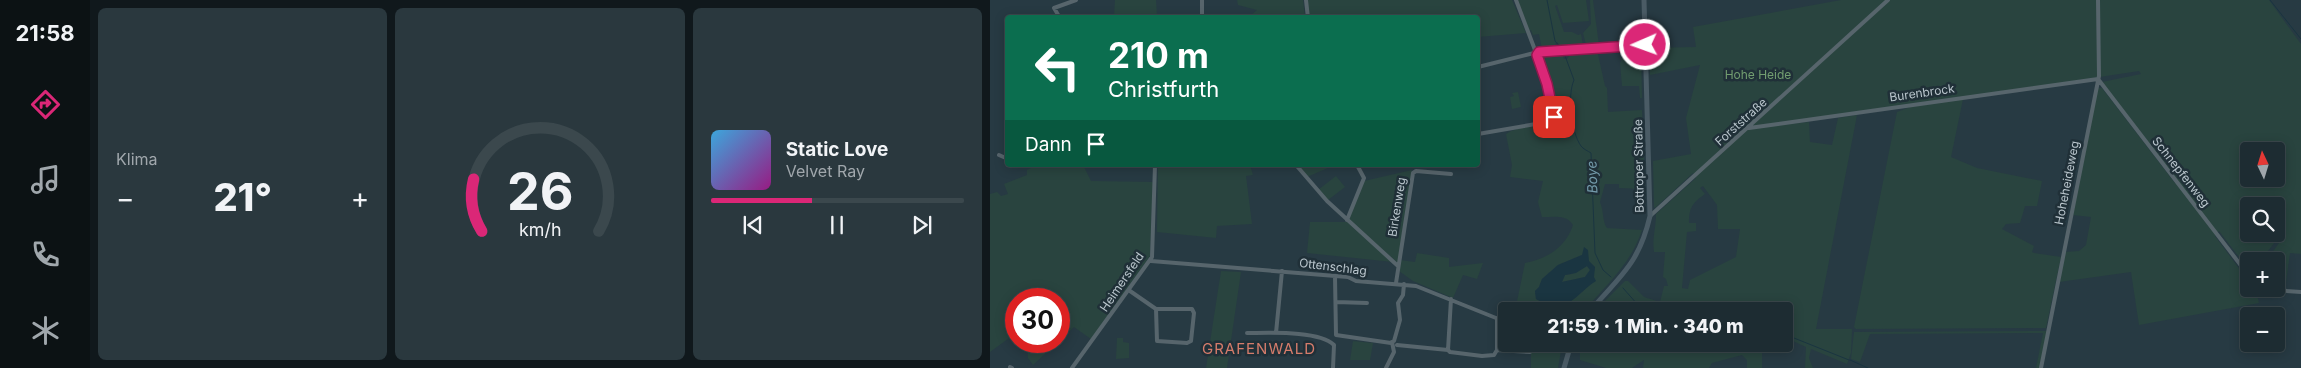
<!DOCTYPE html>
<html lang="de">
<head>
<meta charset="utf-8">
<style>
  :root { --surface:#1d2c32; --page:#2a383e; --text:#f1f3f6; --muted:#a0a7ac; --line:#3b484d; --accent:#db2777 }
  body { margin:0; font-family:Inter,sans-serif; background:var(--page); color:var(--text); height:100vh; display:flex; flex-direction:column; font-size:19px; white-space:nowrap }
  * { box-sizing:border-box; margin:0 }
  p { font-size:16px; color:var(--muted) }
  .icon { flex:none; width:28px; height:28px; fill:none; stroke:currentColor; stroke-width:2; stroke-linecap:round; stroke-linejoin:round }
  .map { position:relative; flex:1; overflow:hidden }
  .sheet { display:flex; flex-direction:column; gap:8px; padding:8px; background:#10181c; width:900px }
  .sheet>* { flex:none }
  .banner { position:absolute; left:15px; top:15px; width:475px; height:152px; border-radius:5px; box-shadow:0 2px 12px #0003,0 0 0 1px var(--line); background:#0b6e4f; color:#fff; overflow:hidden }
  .needle { width:32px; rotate:356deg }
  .tools { position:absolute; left:1250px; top:142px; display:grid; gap:10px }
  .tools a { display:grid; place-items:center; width:45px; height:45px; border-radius:5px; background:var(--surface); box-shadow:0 2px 12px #0003,0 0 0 1px var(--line); font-size:25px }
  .speed { position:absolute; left:15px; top:288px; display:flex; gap:10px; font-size:25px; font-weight:700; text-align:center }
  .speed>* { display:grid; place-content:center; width:65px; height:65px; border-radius:50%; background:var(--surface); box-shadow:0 2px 12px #0003,0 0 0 1px var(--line); line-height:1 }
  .speed .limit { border:8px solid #d22; background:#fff; color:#111 }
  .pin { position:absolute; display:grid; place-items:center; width:42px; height:42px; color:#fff; margin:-21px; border-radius:10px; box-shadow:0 2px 8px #0006 }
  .me { position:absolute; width:55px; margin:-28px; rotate:268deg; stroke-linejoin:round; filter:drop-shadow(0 0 4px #0008) }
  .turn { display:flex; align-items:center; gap:18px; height:105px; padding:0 20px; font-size:22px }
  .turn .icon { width:65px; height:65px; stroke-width:2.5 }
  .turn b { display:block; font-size:35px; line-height:42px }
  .then { display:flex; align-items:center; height:48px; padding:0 20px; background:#0003; gap:10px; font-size:19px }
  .big { font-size:38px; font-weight:800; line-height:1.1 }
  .sheet .widget { flex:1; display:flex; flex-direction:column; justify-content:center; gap:8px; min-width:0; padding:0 18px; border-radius:8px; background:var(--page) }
  .sheet .dial { align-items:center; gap:0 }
  .dial svg { height:130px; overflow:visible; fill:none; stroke:var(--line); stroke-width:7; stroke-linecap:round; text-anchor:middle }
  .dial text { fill:var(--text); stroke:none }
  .song { display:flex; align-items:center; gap:15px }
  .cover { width:60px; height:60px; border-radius:8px; background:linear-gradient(135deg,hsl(200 70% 55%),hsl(310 70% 35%)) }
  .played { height:5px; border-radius:2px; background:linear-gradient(90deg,var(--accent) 40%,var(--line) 40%) }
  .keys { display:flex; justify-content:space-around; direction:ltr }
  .heat { display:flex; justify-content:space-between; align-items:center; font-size:28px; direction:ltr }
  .sheet .tiles { flex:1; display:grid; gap:8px; grid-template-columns:repeat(3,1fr) }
  .trip { position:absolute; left:508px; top:302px; width:295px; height:50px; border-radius:5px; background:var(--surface); box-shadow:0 2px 12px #0003,0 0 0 1px var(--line); font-weight:800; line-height:50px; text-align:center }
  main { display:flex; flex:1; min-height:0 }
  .menu { display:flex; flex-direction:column; width:90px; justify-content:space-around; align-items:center; background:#0c1214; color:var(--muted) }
  .menu .icon { width:35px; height:35px }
  .menu .on { color:var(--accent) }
  .menu b { font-size:22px; color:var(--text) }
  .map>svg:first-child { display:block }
</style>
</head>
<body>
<main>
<nav class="menu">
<b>21:58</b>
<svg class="icon on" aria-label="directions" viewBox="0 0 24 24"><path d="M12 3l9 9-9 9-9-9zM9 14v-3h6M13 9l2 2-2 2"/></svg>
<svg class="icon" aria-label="music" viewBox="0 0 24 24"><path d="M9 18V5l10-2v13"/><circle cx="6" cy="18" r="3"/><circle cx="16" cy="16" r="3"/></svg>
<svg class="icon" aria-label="phone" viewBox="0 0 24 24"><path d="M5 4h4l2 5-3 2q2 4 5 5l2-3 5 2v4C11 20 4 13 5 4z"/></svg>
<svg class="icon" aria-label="climate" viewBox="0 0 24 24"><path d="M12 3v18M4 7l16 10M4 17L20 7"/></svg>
</nav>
<section class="sheet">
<div class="tiles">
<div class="widget"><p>Klima</p>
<div class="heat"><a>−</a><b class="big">21°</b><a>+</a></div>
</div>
<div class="widget dial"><svg viewBox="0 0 100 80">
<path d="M14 69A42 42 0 1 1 86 69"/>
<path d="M14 69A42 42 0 0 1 9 37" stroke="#db2777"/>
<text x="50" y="56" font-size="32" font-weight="700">26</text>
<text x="50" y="72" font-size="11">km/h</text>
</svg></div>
<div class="widget">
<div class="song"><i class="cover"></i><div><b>Static Love</b><p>Velvet Ray</p></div></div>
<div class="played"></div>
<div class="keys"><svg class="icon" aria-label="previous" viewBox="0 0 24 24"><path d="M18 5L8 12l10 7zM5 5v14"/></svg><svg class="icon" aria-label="pause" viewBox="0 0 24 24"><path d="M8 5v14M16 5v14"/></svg><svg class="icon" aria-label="next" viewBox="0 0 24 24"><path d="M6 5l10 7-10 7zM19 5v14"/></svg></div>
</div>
</div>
</section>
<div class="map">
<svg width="1311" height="368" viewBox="0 0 1311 368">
  <rect width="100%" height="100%" fill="#273a43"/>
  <path fill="#29443f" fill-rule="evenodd" d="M125,0H166L167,17H124Z
    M247,0H313L315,17H268L261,15L267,10L248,5Z
    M318,0H522L536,33L488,37V18L319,17Z
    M527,0H596L599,21L573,23L567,5L565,6L574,32H582L588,35L591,34L593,45L571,47L567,42L565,44L569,48L552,49L549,34L543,35L541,30L539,31Z
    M600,0H603L609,45H596L593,33L601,24Z
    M851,0H1279L1311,44V254L1300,253L1295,290L1286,289V261H1276L1289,243L1285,242L1270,261H1259V270L1229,231L1225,236L1259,282V289H1266L1269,303L1149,325L1141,272L1069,282L1075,252L1089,251L1096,245L1101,217L1083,215L1108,88H1112L1185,183L1186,178L1112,82L1151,74L1149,71L799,124L819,122L820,142L842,145L848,118L867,115L826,329H862L861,353L857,364L821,349L819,358L823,368H815L816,347L794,337V311H605L635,281H638L654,297L670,302L674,286H678L676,279L673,277L675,252H664C662,238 666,228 666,214L706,178L703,173L665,208L664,207L663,161L701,154L696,118L710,65L660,75V48L706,47L703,27ZM1259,151H1286V179H1259ZM713,186L727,205L728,229H750L746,257L700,280L698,289L692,288L697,232L706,231V223H699C699,208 702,203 715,194L710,188ZM1259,206H1286V234H1259Z
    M638,47H649L651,50L652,98H650L649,86H632L630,63Z
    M607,50L615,86L617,88L618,112L652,110L655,189L629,188V184H615L610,202C614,211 612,221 617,228L652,230C641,264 616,285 594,311H525L535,263C557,259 576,247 583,225C577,214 563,217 552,217L548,202L553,181L520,177L522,165L516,134C532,124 552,127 569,123L561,88L549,58L550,54L571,51L574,59H577L579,56L574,51ZM592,255L605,267C601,290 585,300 564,309L546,299L545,291L549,287L552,279L568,265Z
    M528,92L531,107L522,109L520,97L524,96L522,93Z
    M973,99L961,157L987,168L1052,181L1047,206H1035L1030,223L1016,224L1012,229L1044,246L1042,252L1044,253L1071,257L1056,328L866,329L864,327L907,112L920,107Z
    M47,165H93L101,181L163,182L160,256L101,339L84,327L43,365L38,358L37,341H69V299H26V333L0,352V194L7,192L11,196L18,194L14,184L37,175V170Z
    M168,165H260L263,175L256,176L262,224L227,226L226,238L167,232Z
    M307,165H339L340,167L317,177Z
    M422,170L408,263L360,221V216L374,181Z
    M346,176L355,187L338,200L328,190Z
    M320,222H358L403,262L317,253Z
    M427,253L459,258V267L493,263L487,279L473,275L463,298L423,281L409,271L410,260L425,262Z
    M597,266L600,270L595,277L572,282L575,275L582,274Z
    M231,271L251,272L237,368H216Z
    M1057,331L1050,368H1046L1053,333L880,334L870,362L861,359L864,332Z
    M127,338H133V342L139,343V358L126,359Z
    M363,341L383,343L380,360H360Z
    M541,344L572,345L568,368H541Z
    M590,344H753L772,350V368H757V360L752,355L722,363L719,368H653L654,360L642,368H616L590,360Z"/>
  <path fill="#1a3541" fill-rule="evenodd" d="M594,247L598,250L599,261L605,267L604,277L606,281C589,292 585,303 564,309L546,299L545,291L549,287L552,279L568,265L592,255ZM597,266L600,270L595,277L572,282L575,275L586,273Z"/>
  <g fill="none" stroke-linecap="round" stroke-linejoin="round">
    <path stroke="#1a3541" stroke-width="1" d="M557,0L565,41L570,47
      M1280,0L1311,39
      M574,53L584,80C577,96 581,132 591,146C593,149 598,151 601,153L605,253L613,270L621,277
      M633,288L648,305L677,311
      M794,334L859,360
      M860,360L878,368"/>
    <path stroke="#57656c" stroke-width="4" d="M212,0V18
      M316,0L318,18
      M526,0L545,50
      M70,18L64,8L86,0
      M549,52L655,45
      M488,67L544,53L547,55L549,51L545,50L544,53
      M1108,79L1259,276
      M759,128L1108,79
      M488,134L563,121L564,117L557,83L547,55
      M9,155L18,159
      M306,165L337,201L408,266
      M660,216L898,0
      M357,220L374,178L367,165
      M161,261L358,277L366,281L426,286L516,322
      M345,277L346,335L401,343
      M406,283L423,173L426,171L461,174
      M1270,289L1311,292
      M140,291L166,309L167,341L197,343L201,341L204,313L202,309H166
      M346,302L377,303
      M257,333C277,333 329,330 344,345L343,368
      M286,333L292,271
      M404,341L410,320L408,303L413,295L414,284
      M407,345L458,350L460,352L492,356L504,355L507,350V318
      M458,350L461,299
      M507,350L540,352
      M20,367L22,368
      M82,368L162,257L165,165
      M396,368L404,352L402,342
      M1051,368L1109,76L1108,0"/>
    <path stroke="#4a5b65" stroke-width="5" d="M600,311C630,276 649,264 660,216L654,0
      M574,368L581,344"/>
  </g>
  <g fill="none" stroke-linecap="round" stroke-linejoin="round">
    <g stroke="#8e194d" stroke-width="12">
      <path id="route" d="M564,117L557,84L547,55L549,52L655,45"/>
    </g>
    <use href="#route" stroke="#db2777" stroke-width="9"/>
  </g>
  <g text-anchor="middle" stroke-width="5" stroke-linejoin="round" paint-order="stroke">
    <g font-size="12" fill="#729d70" stroke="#203038">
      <text x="768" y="79">Hohe Heide</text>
    </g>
    <g font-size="12" fill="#b9c5cc" stroke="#203038">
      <text transform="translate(932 93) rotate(-8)" y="4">Burenbrock</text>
      <text transform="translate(751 122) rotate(-42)" y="4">Forststraße</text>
      <text transform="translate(649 166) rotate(-91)" y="4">Bottroper Straße</text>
      <text transform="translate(1191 172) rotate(52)" y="4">Schnepfenweg</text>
      <text transform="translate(1077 183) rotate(-79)" y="4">Hoheheideweg</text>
      <text transform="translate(407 207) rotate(-81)" y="4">Birkenweg</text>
      <text transform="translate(343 267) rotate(7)" y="4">Ottenschlag</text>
      <text transform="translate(132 282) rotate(-56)" y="4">Heimersfeld</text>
    </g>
    <g font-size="14" font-style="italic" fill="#739aaa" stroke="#203038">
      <text transform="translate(602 177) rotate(-92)" y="5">Boye</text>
    </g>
    <g font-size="15" letter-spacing="1" fill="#d57c6b" stroke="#203038">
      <text x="269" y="354">GRAFENWALD</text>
    </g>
  </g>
</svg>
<div class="tools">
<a><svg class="needle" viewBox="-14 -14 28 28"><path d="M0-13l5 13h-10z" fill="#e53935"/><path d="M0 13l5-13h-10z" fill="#a0a7ac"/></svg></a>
<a><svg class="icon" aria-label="search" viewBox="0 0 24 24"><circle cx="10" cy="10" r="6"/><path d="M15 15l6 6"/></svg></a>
<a>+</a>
<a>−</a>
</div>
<div class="speed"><div class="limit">30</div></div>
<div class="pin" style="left:564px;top:117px;background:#d93025"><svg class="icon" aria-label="arrive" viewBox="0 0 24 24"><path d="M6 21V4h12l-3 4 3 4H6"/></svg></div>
<svg class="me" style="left:655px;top:45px" viewBox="-20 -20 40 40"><circle r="17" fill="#db2777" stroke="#fff" stroke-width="3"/><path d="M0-11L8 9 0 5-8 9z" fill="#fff"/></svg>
<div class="trip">21:59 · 1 Min. · 340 m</div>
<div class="banner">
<div class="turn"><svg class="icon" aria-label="left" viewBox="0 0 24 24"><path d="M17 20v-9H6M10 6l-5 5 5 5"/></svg><div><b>210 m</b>Christfurth</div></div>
<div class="then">Dann<svg class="icon" aria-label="arrive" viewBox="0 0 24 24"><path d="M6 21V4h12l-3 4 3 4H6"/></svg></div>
</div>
</div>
</main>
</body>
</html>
